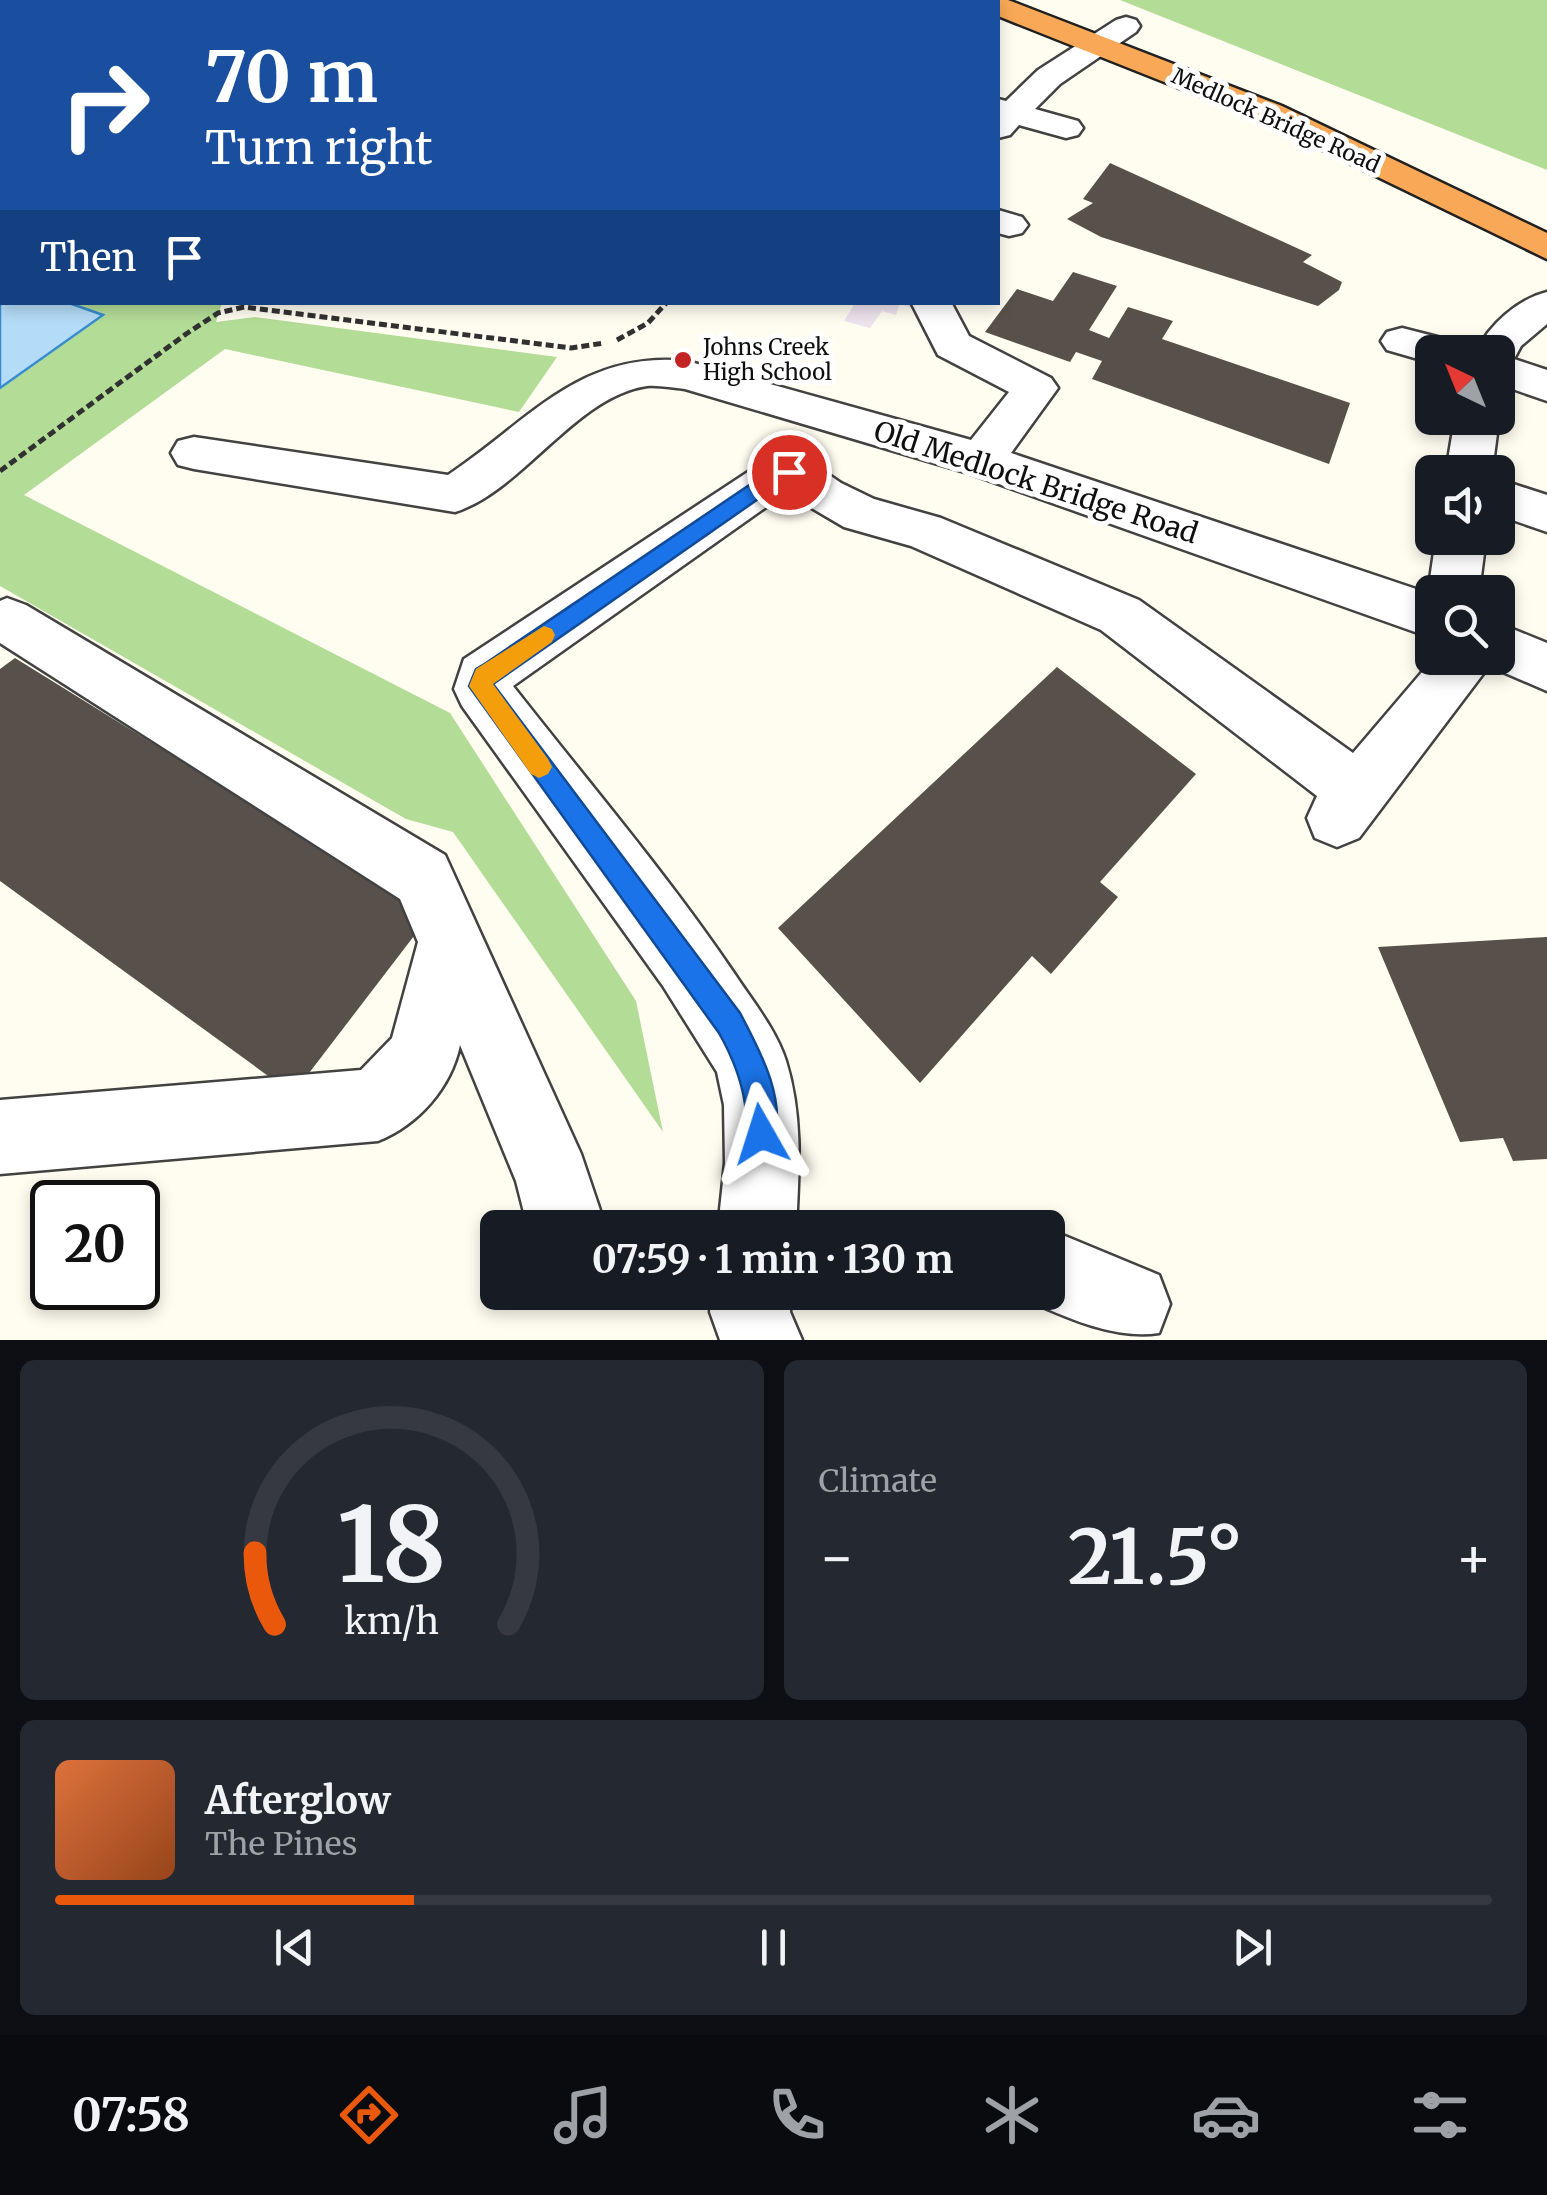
<!DOCTYPE html>
<html lang="en">
<head>
<meta charset="utf-8">
<style>
  :root { --surface:#171b24; --page:#242831; --text:#f1f3f6; --muted:#9ea1a6; --line:#363941; --accent:#ea580c }
  body { margin:0; font-family:Merriweather,serif; background:var(--page); color:var(--text); height:100vh; display:flex; flex-direction:column; font-size:38px; white-space:nowrap }
  * { box-sizing:border-box; margin:0 }
  p { font-size:32px; color:var(--muted) }
  .icon { flex:none; width:55px; height:55px; fill:none; stroke:currentColor; stroke-width:2; stroke-linecap:round; stroke-linejoin:round }
  .map { position:relative; height:1340px; overflow:hidden }
  .drawer { display:flex; flex-direction:column; gap:20px; padding:20px; background:#0d0f14; flex:1 }
  .drawer>* { flex:none }
  .hud { position:absolute; left:0px; top:0px; width:1000px; height:305px; box-shadow:0 5px 15px #0003; background:#1a4fa0; color:#fff; overflow:hidden }
  .needle { width:65px; rotate:317deg }
  .controls { position:absolute; left:1415px; top:335px; display:grid; gap:20px }
  .controls a { display:grid; place-items:center; width:100px; height:100px; border-radius:15px; background:var(--surface); box-shadow:0 5px 15px #0003; font-size:50px }
  .speed { position:absolute; left:30px; top:1180px; display:flex; gap:20px; font-size:50px; font-weight:700; text-align:center }
  .speed>* { display:grid; place-content:center; width:130px; height:130px; border-radius:50%; background:var(--surface); box-shadow:0 5px 15px #0003; line-height:1 }
  .speed .limit { border:5px solid #111; border-radius:15px; background:#fff; color:#111 }
  .pin { position:absolute; display:grid; place-items:center; width:85px; height:85px; color:#fff; margin:-42px; border:5px solid #fff; border-radius:50%; box-shadow:0 2px 10px #0007 }
  .me { position:absolute; width:110px; margin:-55px; rotate:354deg; stroke-linejoin:round; filter:drop-shadow(0 0 8px #0008) }
  .turn { display:flex; align-items:center; gap:35px; height:210px; padding:0 40px; font-size:45px }
  .turn .icon { width:130px; height:130px; stroke-width:2.5 }
  .turn b { display:block; font-size:70px; line-height:85px }
  .then { display:flex; align-items:center; height:95px; padding:0 40px; background:#0003; gap:20px; font-size:38px }
  .big { font-size:75px; font-weight:700; line-height:1.1 }
  .drawer .widget { flex:1; display:flex; flex-direction:column; justify-content:center; gap:15px; min-width:0; padding:0 35px; border-radius:15px; background:var(--page) }
  .drawer .dial { align-items:center; gap:0 }
  .dial svg { height:260px; overflow:visible; fill:none; stroke:var(--line); stroke-width:7; stroke-linecap:round; text-anchor:middle }
  .dial text { fill:var(--text); stroke:none }
  .song { display:flex; align-items:center; gap:30px }
  .cover { width:120px; height:120px; border-radius:15px; background:linear-gradient(135deg,hsl(20 70% 55%),hsl(20 70% 35%)) }
  .played { height:10px; border-radius:5px; background:linear-gradient(90deg,var(--accent) 25%,var(--line) 25%) }
  .keys { display:flex; justify-content:space-around; direction:ltr }
  .heat { display:flex; justify-content:space-between; align-items:center; font-size:55px; direction:ltr }
  .drawer .tiles { flex:1; display:grid; gap:20px; grid-template-columns:1fr 1fr }
  .widget:last-child { grid-column:span 2 }
  .trip { position:absolute; left:480px; top:1210px; width:585px; height:100px; border-radius:15px; background:var(--surface); box-shadow:0 5px 15px #0003; font-weight:700; line-height:100px; text-align:center }
  .dock { display:flex; height:160px; justify-content:space-around; align-items:center; background:#090b0e; color:var(--muted) }
  .dock .icon { width:70px; height:70px }
  .dock .active { color:var(--accent) }
  .dock b { font-size:45px; color:var(--text) }
  .map>svg:first-child { display:block }
</style>
</head>
<body>
<div class="map">
<svg width="1547" height="1340" viewBox="0 0 1547 1340">
  <rect width="100%" height="100%" fill="#fffdf0"/>
  <path fill="#ede3ed" d="M855,303H916V309L900,304L896,315L882,311L870,328L844,321Z"/>
  <path fill="#b3dc97" d="M1120,0H1547V170Z
    M0,269L2,302L222,303L216,322L255,317L557,357L519,412L225,349L24,495L450,713L636,1001L663,1132L453,832L406,819L0,586Z"/>
  <path fill="#b4dbf8" stroke="#388cd1" stroke-width="2.5" d="M0,302L69,303L103,315L0,388Z"/>
  <path fill="#58504b" d="M1110,163L1312,255L1303,262L1342,282L1339,290L1318,306L1101,237L1067,219L1093,203L1083,199Z
    M1073,272L1117,286L1089,330L1109,338L1128,307L1173,321L1162,339L1350,403L1329,464L1092,379L1102,361L1076,352L1070,362L985,332L1017,289L1053,301Z
    M15,658L430,915L293,1094L0,881V669Z
    M1057,667L1196,774L1100,882L1118,897L1051,974L1032,956L920,1083L778,928Z
    M1547,937V1159L1513,1161L1503,1138L1460,1142L1378,947Z"/>
  <g fill="none" stroke-linecap="round" stroke-linejoin="round">
    <g stroke="#424242" stroke-width="5">
      <path id="minor" d="M1126,17L1136,20L1140,26L1136,32L1060,84L1035,109L1078,121L1083,128L1078,135L1066,138L1019,125L1010,135L998,138V99L1006,101L1038,70L1116,20Z
        M998,210L1022,217L1028,225L1022,233L1009,236L998,233Z
        M1547,292V324L1521,346L1514,359L1547,370V401L1498,384V352H1476C1489,325 1518,299 1547,292Z
        M911,302H951L969,336L1051,378L1058,388L1011,453L1428,593L1436,538H1486L1479,592H1432V638L965,472L685,389C673,388 659,385 647,386C576,396 522,491 455,512L194,469L178,465L171,453L178,441L194,437L448,475C529,421 580,350 687,361L971,440L1009,392L938,355Z
        M1402,328L1457,342L1463,352H1432V363L1387,350L1381,341L1387,332Z
        M1498,415L1499,418L1492,472H1446L1455,418Z
        M789,454L806,459L841,483L874,499L941,518L1139,600L1353,753L1434,658H1498V623L1547,643V691L1489,666L1359,838L1337,847L1315,838L1307,818L1317,796L1101,630L911,546L844,527L786,493L513,686C588,782 668,875 736,976C754,1003 776,1030 786,1061C803,1116 799,1171 796,1228H718L725,1163L724,1105L717,1072L663,986L462,706L454,689L464,659L760,464Z
        M1498,479L1547,495V532L1498,515Z
        M7,598L26,605L445,855L581,1154L606,1228H528L516,1181L460,1045C451,1088 418,1125 378,1141L0,1174V1100L361,1070L392,1038L418,942L400,899L0,643V601Z
        M1048,1229L1159,1275L1170,1304L1159,1333C1113,1340 1063,1316 1020,1297L1018,1292H1048Z
        M712,1292H792L790,1312L802,1340H720L710,1312Z"/>
    </g>
    <g stroke="#202020" stroke-width="5">
      <path id="highway" d="M988,0H1008L1282,106L1547,233V259L1260,120L998,16V2H986Z"/>
    </g>
    <path stroke="#313131" stroke-width="5" stroke-dasharray="8 4" stroke-linecap="butt" d="M617,340L648,323L667,302
      M0,471L186,334L218,313L244,307L571,348L604,343"/>
    <use href="#minor" fill="#fff" fill-rule="evenodd"/>
    <use href="#highway" fill="#f8a856" fill-rule="evenodd"/>
  </g>
  <path fill="#1a73e8" stroke="#114b97" stroke-width="2.5" d="M789,464L796,467V476L784,481L493,684L740,1013C759,1049 789,1103 772,1145L761,1149L750,1145C744,1131 747,1118 745,1104C741,1077 732,1056 719,1033L469,686L476,669L486,663L770,471Z"/>
  <path fill="#f59e0b" d="M544,626L552,629L555,635L552,642L493,684L548,759L552,767L548,774L539,778L531,774L469,686L476,669Z"/>
  <circle fill="#c32322" stroke="#fff" stroke-width="4" cx="683" cy="360" r="10"/>
  <g text-anchor="middle" stroke-width="10" stroke-linejoin="round" paint-order="stroke">
    <g font-size="22" fill="#0f0f0f" stroke="#fff">
      <text transform="translate(1276 120) rotate(24)" y="8">Medlock Bridge Road</text>
    </g>
    <g font-size="22" fill="#0f0f0f" stroke="#fff" text-anchor="start">
      <text x="703" y="355">Johns Creek<tspan x="703" dy="25">High School</tspan></text>
    </g>
    <g font-size="28" fill="#0f0f0f" stroke="#fff">
      <text transform="translate(1036 482) rotate(18)" y="10">Old Medlock Bridge Road</text>
    </g>
  </g>
</svg>
<div class="controls">
<a><svg class="needle" viewBox="-14 -14 28 28"><path d="M0-13l5 13h-10z" fill="#e53935"/><path d="M0 13l5-13h-10z" fill="#9ea1a6"/></svg></a>
<a><svg class="icon" aria-label="sound" viewBox="0 0 24 24"><path d="M4 9h4l5-4v14l-5-4H4zM17 9q2 3 0 6"/></svg></a>
<a><svg class="icon" aria-label="search" viewBox="0 0 24 24"><circle cx="10" cy="10" r="6"/><path d="M15 15l6 6"/></svg></a>
</div>
<div class="speed"><div class="limit">20</div></div>
<div class="pin" style="left:789px;top:472px;background:#d93025"><svg class="icon" aria-label="arrive" viewBox="0 0 24 24"><path d="M6 21V4h12l-3 4 3 4H6"/></svg></div>
<svg class="me" style="left:761px;top:1134px" viewBox="-20 -20 40 40"><path d="M0-17L14 15 0 8-14 15z" fill="#1a73e8" stroke="#fff" stroke-width="4"/></svg>
<div class="trip">07:59 · 1 min · 130 m</div>
<div class="hud">
<div class="turn"><svg class="icon" aria-label="right" viewBox="0 0 24 24"><path d="M7 20v-9h11M14 6l5 5-5 5"/></svg><div><b>70 m</b>Turn right</div></div>
<div class="then">Then<svg class="icon" aria-label="arrive" viewBox="0 0 24 24"><path d="M6 21V4h12l-3 4 3 4H6"/></svg></div>
</div>
</div>
<section class="drawer">
<div class="tiles">
<div class="widget dial"><svg viewBox="0 0 100 80">
<path d="M14 69A42 42 0 1 1 86 69"/>
<path d="M14 69A42 42 0 0 1 8 47" stroke="#ea580c"/>
<text x="50" y="56" font-size="32" font-weight="700">18</text>
<text x="50" y="72" font-size="11">km/h</text>
</svg></div>
<div class="widget"><p>Climate</p>
<div class="heat"><a>−</a><b class="big">21.5°</b><a>+</a></div>
</div>
<div class="widget">
<div class="song"><i class="cover"></i><div><b>Afterglow</b><p>The Pines</p></div></div>
<div class="played"></div>
<div class="keys"><svg class="icon" aria-label="previous" viewBox="0 0 24 24"><path d="M18 5L8 12l10 7zM5 5v14"/></svg><svg class="icon" aria-label="pause" viewBox="0 0 24 24"><path d="M8 5v14M16 5v14"/></svg><svg class="icon" aria-label="next" viewBox="0 0 24 24"><path d="M6 5l10 7-10 7zM19 5v14"/></svg></div>
</div>
</div>
</section>
<nav class="dock">
<b>07:58</b>
<svg class="icon active" aria-label="directions" viewBox="0 0 24 24"><path d="M12 3l9 9-9 9-9-9zM9 14v-3h6M13 9l2 2-2 2"/></svg>
<svg class="icon" aria-label="music" viewBox="0 0 24 24"><path d="M9 18V5l10-2v13"/><circle cx="6" cy="18" r="3"/><circle cx="16" cy="16" r="3"/></svg>
<svg class="icon" aria-label="phone" viewBox="0 0 24 24"><path d="M5 4h4l2 5-3 2q2 4 5 5l2-3 5 2v4C11 20 4 13 5 4z"/></svg>
<svg class="icon" aria-label="climate" viewBox="0 0 24 24"><path d="M12 3v18M4 7l16 10M4 17L20 7"/></svg>
<svg class="icon" aria-label="car" viewBox="0 0 24 24"><path d="M5 17H2v-5l4-1 3-4h7l3 4 3 1v5h-3M9 17h6M6 11h13"/><circle cx="7" cy="17" r="2"/><circle cx="17" cy="17" r="2"/></svg>
<svg class="icon" aria-label="filters" viewBox="0 0 24 24"><path d="M4 7h16M4 17h16"/><circle cx="9" cy="7" r="2"/><circle cx="15" cy="17" r="2"/></svg>
</nav>
</body>
</html>
